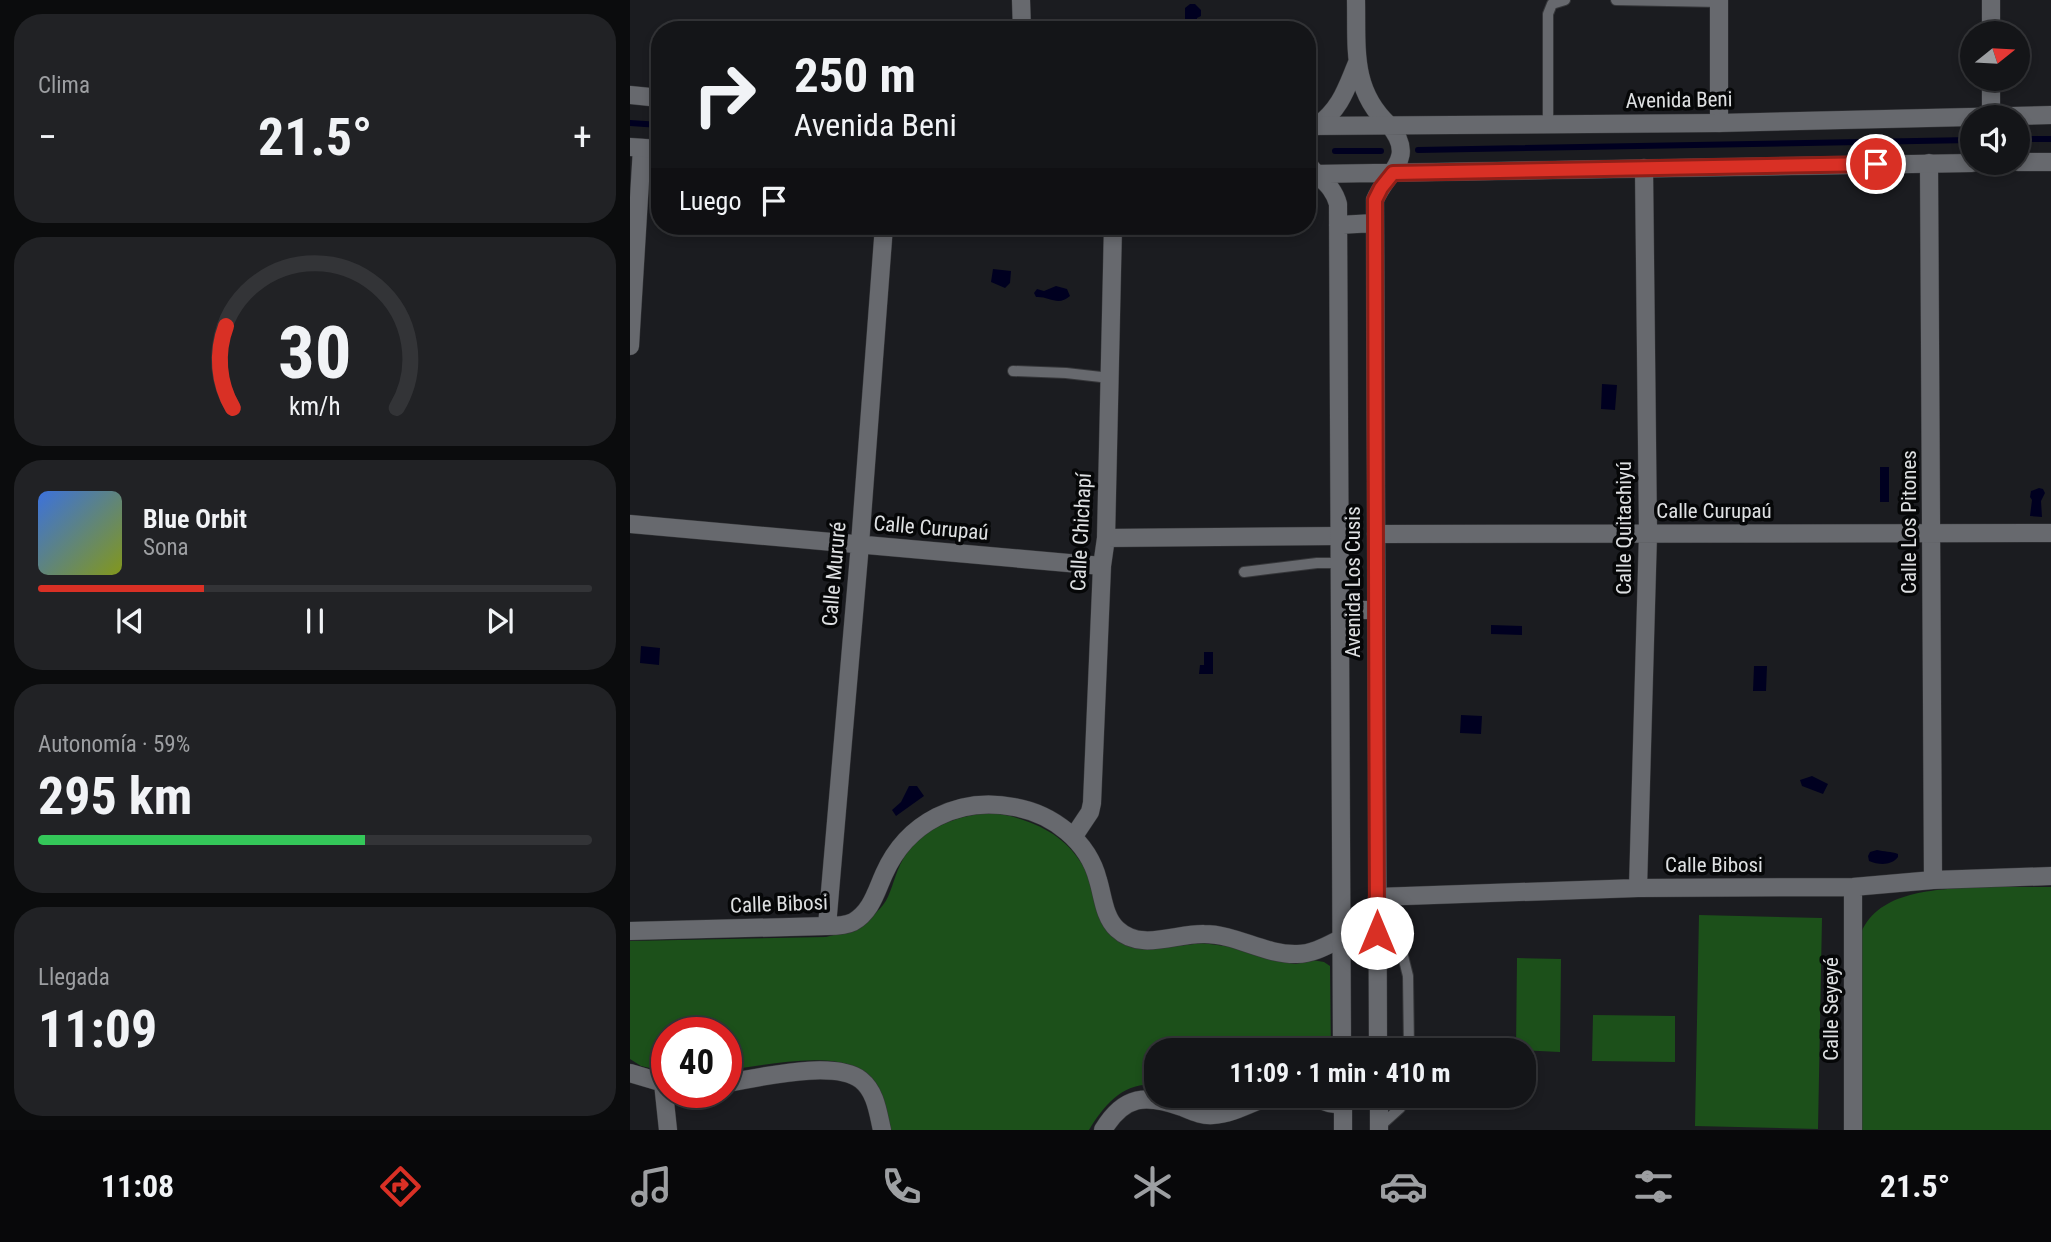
<!DOCTYPE html>
<html lang="es">
<head>
<meta charset="utf-8">
<style>
  :root { --surface:#141518; --page:#212225; --text:#f1f3f6; --muted:#9d9fa2; --line:#333437; --accent:#d93025 }
  body { margin:0; font-family:"Roboto Condensed",sans-serif; background:var(--page); color:var(--text); height:100vh; display:flex; flex-direction:column; font-size:26px; white-space:nowrap }
  * { box-sizing:border-box; margin:0 }
  p { font-size:23px; color:var(--muted) }
  .icon { flex:none; width:38px; height:38px; fill:none; stroke:currentColor; stroke-width:2; stroke-linecap:round; stroke-linejoin:round }
  .map { position:relative; flex:1; overflow:hidden }
  .panel { display:flex; flex-direction:column; gap:14px; padding:14px; background:#0b0c0d; width:630px }
  .panel>* { flex:none }
  .guide { position:absolute; left:21px; top:21px; width:665px; height:214px; border-radius:28px; box-shadow:0 4px 10px #0003,0 0 0 2px var(--line); background:#141518; color:var(--text); overflow:hidden }
  .needle { width:46px; rotate:72deg }
  .tools { position:absolute; left:1330px; top:21px; display:grid; gap:14px }
  .tools a { display:grid; place-items:center; width:70px; height:70px; border-radius:50%; background:var(--surface); box-shadow:0 4px 10px #0003,0 0 0 2px var(--line); font-size:35px }
  .speed { position:absolute; left:21px; top:1017px; display:flex; gap:14px; font-size:35px; font-weight:700; text-align:center }
  .speed>* { display:grid; place-content:center; width:91px; height:91px; border-radius:50%; background:var(--surface); box-shadow:0 4px 10px #0003,0 0 0 2px var(--line); line-height:1 }
  .speed .limit { border:10px solid #d22; background:#fff; color:#111 }
  .pin { position:absolute; display:grid; place-items:center; width:60px; height:60px; color:#fff; margin:-30px; border:4px solid #fff; border-radius:50%; box-shadow:0 2px 7px #0007 }
  .me { position:absolute; width:77px; margin:-38px; rotate:0deg; stroke-linejoin:round; filter:drop-shadow(0 0 5px #0008) }
  .turn { display:flex; align-items:center; gap:24px; height:147px; padding:0 28px; font-size:32px }
  .turn .icon { width:91px; height:91px; stroke-width:2.5 }
  .turn b { display:block; font-size:49px; line-height:60px }
  .then { display:flex; align-items:center; height:66px; padding:0 28px; background:#0003; gap:14px; font-size:26px }
  .big { font-size:52px; font-weight:700; line-height:1.1 }
  .panel .widget { flex:1; display:flex; flex-direction:column; justify-content:center; gap:10px; min-width:0; padding:0 24px; border-radius:28px; background:var(--page) }
  .panel .dial { align-items:center; gap:0 }
  .dial svg { height:182px; overflow:visible; fill:none; stroke:var(--line); stroke-width:7; stroke-linecap:round; text-anchor:middle }
  .dial text { fill:var(--text); stroke:none }
  .song { display:flex; align-items:center; gap:21px }
  .cover { width:84px; height:84px; border-radius:10px; background:linear-gradient(135deg,hsl(220 70% 55%),hsl(70 70% 35%)) }
  .played { height:7px; border-radius:4px; background:linear-gradient(90deg,var(--accent) 30%,var(--line) 30%) }
  .keys { display:flex; justify-content:space-around; direction:ltr }
  .heat { display:flex; justify-content:space-between; align-items:center; font-size:38px; direction:ltr }
  .charge { height:10px; border-radius:5px; background:linear-gradient(90deg,#34c759 59%,var(--line) 0) }
  .trip { position:absolute; left:514px; top:1038px; width:392px; height:70px; border-radius:28px; background:var(--surface); box-shadow:0 4px 10px #0003,0 0 0 2px var(--line); font-weight:700; line-height:70px; text-align:center }
  .tab-bar { display:flex; height:112px; justify-content:space-around; align-items:center; background:#08080a; color:var(--muted) }
  .tab-bar .icon { width:49px; height:49px }
  .tab-bar .selected { color:var(--accent) }
  .tab-bar b { font-size:32px; color:var(--text) }
  main { display:flex; flex:1; min-height:0 }
  .map>svg:first-child { display:block }
</style>
</head>
<body>
<main>
<section class="panel">
<div class="widget"><p>Clima</p>
<div class="heat"><a>−</a><b class="big">21.5°</b><a>+</a></div>
</div>
<div class="widget dial"><svg viewBox="0 0 100 80">
<path d="M14 69A42 42 0 1 1 86 69"/>
<path d="M14 69A42 42 0 0 1 11 33" stroke="#d93025"/>
<text x="50" y="56" font-size="32" font-weight="700">30</text>
<text x="50" y="72" font-size="11">km/h</text>
</svg></div>
<div class="widget">
<div class="song"><i class="cover"></i><div><b>Blue Orbit</b><p>Sona</p></div></div>
<div class="played"></div>
<div class="keys"><svg class="icon" aria-label="previous" viewBox="0 0 24 24"><path d="M18 5L8 12l10 7zM5 5v14"/></svg><svg class="icon" aria-label="pause" viewBox="0 0 24 24"><path d="M8 5v14M16 5v14"/></svg><svg class="icon" aria-label="next" viewBox="0 0 24 24"><path d="M6 5l10 7-10 7zM19 5v14"/></svg></div>
</div>
<div class="widget"><p>Autonomía · 59%</p><b class="big">295 km</b><div class="charge"></div></div>
<div class="widget"><p>Llegada</p><b class="big">11:09</b></div>
</section>
<div class="map">
<svg width="1421" height="1130" viewBox="0 0 1421 1130">
  <rect width="100%" height="100%" fill="#1b1c20"/>
  <path fill="#1c501a" d="M360,812C397,818 432,831 452,864C456,871 458,878 461,884C473,906 492,927 506,947L524,949L572,943L617,949L647,961L666,964L682,960L694,962L700,966L701,1050H527V1085C494,1081 475,1104 459,1130H260C257,1119 252,1091 246,1083C219,1044 137,1066 96,1070V1032H37V1072L11,1066L0,1059V941L196,937C217,932 239,923 253,905C261,895 264,877 270,865C287,829 323,817 360,812Z
    M1345,887H1421V1130H1232L1230,1124L1231,933C1249,890 1306,890 1345,887Z
    M1069,915L1192,918L1188,1129L1065,1126Z
    M887,958L931,959L930,1052L886,1050Z
    M963,1015L1045,1016V1062L962,1061Z"/>
  <path fill="#000020" d="M560,4H565L571,10V16L567,18V27L571,30H555V8Z
    M363,269L381,271L380,283L375,288L361,282Z
    M426,286L437,289L440,296C428,307 419,296 406,297L404,293L407,289L414,291Z
    M972,384L987,385L985,410L971,409Z
    M1250,467H1259V502H1250Z
    M1409,488L1413,489L1415,493L1411,501L1412,517L1400,516L1402,500L1400,497L1401,491Z
    M861,625L892,626V635L861,634Z
    M11,646L30,648L29,665L10,663Z
    M574,652H583V674H569L570,665H574Z
    M1124,666H1137L1136,691H1123Z
    M831,715L852,716L851,734L830,733Z
    M1182,776L1198,784L1193,794L1172,786L1170,780Z
    M279,786H287L294,796L266,816L262,810L271,802Z
    M1247,850C1254,852 1261,851 1268,854V857C1261,866 1249,865 1239,861L1238,856L1240,852Z"/>
  <g fill="none" stroke-linecap="round" stroke-linejoin="round">
    <path stroke="#000020" stroke-width="6" d="M0,123L30,125
      M1388,139H1421
      M788,150L1342,140
      M705,151H751"/>
    <g stroke="#36373a" stroke-width="12">
      <path id="lane" d="M986,0L1089,2
        M918,124V14L922,4L935,0
        M383,371L436,373L480,378
        M614,572L687,563H710
        M748,933L773,956L778,976L779,1050
        M749,1127L770,1108L775,1096"/>
    </g>
    <g stroke="#36373a" stroke-width="19">
      <path id="street" d="M391,0L392,30
        M726,0C727,48 721,90 759,125
        M1089,0V123
        M1361,0V33
        M1361,79V116
        M687,126C711,108 716,89 727,63
        M1299,163L1303,880
        M0,346L12,148
        M0,524L472,566
        M746,534L1421,533
        M476,538L709,536
        M444,836L460,812L462,803L472,566L476,538L483,226
        M1223,887V1130
        M1008,888L1018,534L1014,168
        M747,897L1008,888L1223,887L1303,880L1421,876
        M197,926L230,544L254,226
        M0,931L197,926C205,926 215,926 223,922C241,912 246,892 254,874C277,822 329,796 384,807C423,814 458,841 468,880C473,896 474,917 487,929C511,952 546,933 574,934C606,934 635,955 667,954C683,954 698,945 712,938
        M0,1073L37,1084
        M33,1083L38,1130
        M96,1083C129,1078 204,1059 231,1080C246,1092 248,1113 252,1130
        M678,1096L699,1103L713,1105
        M473,1130C494,1095 516,1094 552,1107C562,1111 572,1116 583,1115C602,1114 623,1102 640,1096"/>
    </g>
    <g stroke="#36373a" stroke-width="19">
      <path id="secondary" d="M0,95L30,98
        M677,126L1089,123L1421,115
        M0,147L30,149
        M677,162C687,179 702,182 708,204L712,1050
        M1388,162H1421
        M684,174L1342,163
        M708,225L745,223
        M710,610H746
        M748,1050L745,200C756,172 788,159 759,125
        M713,1096V1130
        M749,1096V1130"/>
    </g>
    <use href="#lane" stroke="#67696e" stroke-width="10"/>
    <use href="#street" stroke="#67696e" stroke-width="18"/>
    <use href="#secondary" stroke="#67696e" stroke-width="18"/>
  </g>
  <g fill="none" stroke-linecap="round" stroke-linejoin="round">
    <g stroke="#8d1f18" stroke-width="18">
      <path id="route" d="M747,933L745,200L751,188L763,173L1246,164"/>
    </g>
    <use href="#route" stroke="#d93025" stroke-width="12"/>
  </g>
  <g text-anchor="middle" stroke-width="7" stroke-linejoin="round" paint-order="stroke">
    <g font-size="21" fill="#dee0e2" stroke="#060708">
      <text transform="translate(1049 100) rotate(-1)" y="7">Avenida Beni</text>
      <text x="1084" y="518">Calle Curupaú</text>
      <text transform="translate(1279 522) rotate(-90)" y="7">Calle Los Pitones</text>
      <text transform="translate(301 528) rotate(5)" y="7">Calle Curupaú</text>
      <text transform="translate(994 528) rotate(-90)" y="7">Calle Quitachiyú</text>
      <text transform="translate(451 532) rotate(-87)" y="7">Calle Chichapí</text>
      <text transform="translate(204 574) rotate(-85)" y="7">Calle Mururé</text>
      <text transform="translate(723 582) rotate(-90)" y="7">Avenida Los Cusis</text>
      <text x="1084" y="872">Calle Bibosi</text>
      <text transform="translate(149 904) rotate(-2)" y="7">Calle Bibosi</text>
      <text transform="translate(1201 1009) rotate(-90)" y="7">Calle Seyeyé</text>
    </g>
  </g>
</svg>
<div class="tools">
<a><svg class="needle" viewBox="-14 -14 28 28"><path d="M0-13l5 13h-10z" fill="#e53935"/><path d="M0 13l5-13h-10z" fill="#9d9fa2"/></svg></a>
<a><svg class="icon" aria-label="sound" viewBox="0 0 24 24"><path d="M4 9h4l5-4v14l-5-4H4zM17 9q2 3 0 6"/></svg></a>
</div>
<div class="speed"><div class="limit">40</div></div>
<div class="pin" style="left:1246px;top:164px;background:#d93025"><svg class="icon" aria-label="arrive" viewBox="0 0 24 24"><path d="M6 21V4h12l-3 4 3 4H6"/></svg></div>
<svg class="me" style="left:747px;top:933px" viewBox="-20 -20 40 40"><circle r="19" fill="#fff"/><path d="M0-13L10 11 0 6-10 11z" fill="#d93025"/></svg>
<div class="trip">11:09 · 1 min · 410 m</div>
<div class="guide">
<div class="turn"><svg class="icon" aria-label="right" viewBox="0 0 24 24"><path d="M7 20v-9h11M14 6l5 5-5 5"/></svg><div><b>250 m</b>Avenida Beni</div></div>
<div class="then">Luego<svg class="icon" aria-label="arrive" viewBox="0 0 24 24"><path d="M6 21V4h12l-3 4 3 4H6"/></svg></div>
</div>
</div>
</main>
<nav class="tab-bar">
<b>11:08</b>
<svg class="icon selected" aria-label="directions" viewBox="0 0 24 24"><path d="M12 3l9 9-9 9-9-9zM9 14v-3h6M13 9l2 2-2 2"/></svg>
<svg class="icon" aria-label="music" viewBox="0 0 24 24"><path d="M9 18V5l10-2v13"/><circle cx="6" cy="18" r="3"/><circle cx="16" cy="16" r="3"/></svg>
<svg class="icon" aria-label="phone" viewBox="0 0 24 24"><path d="M5 4h4l2 5-3 2q2 4 5 5l2-3 5 2v4C11 20 4 13 5 4z"/></svg>
<svg class="icon" aria-label="climate" viewBox="0 0 24 24"><path d="M12 3v18M4 7l16 10M4 17L20 7"/></svg>
<svg class="icon" aria-label="car" viewBox="0 0 24 24"><path d="M5 17H2v-5l4-1 3-4h7l3 4 3 1v5h-3M9 17h6M6 11h13"/><circle cx="7" cy="17" r="2"/><circle cx="17" cy="17" r="2"/></svg>
<svg class="icon" aria-label="filters" viewBox="0 0 24 24"><path d="M4 7h16M4 17h16"/><circle cx="9" cy="7" r="2"/><circle cx="15" cy="17" r="2"/></svg>
<b>21.5°</b>
</nav>
</body>
</html>
